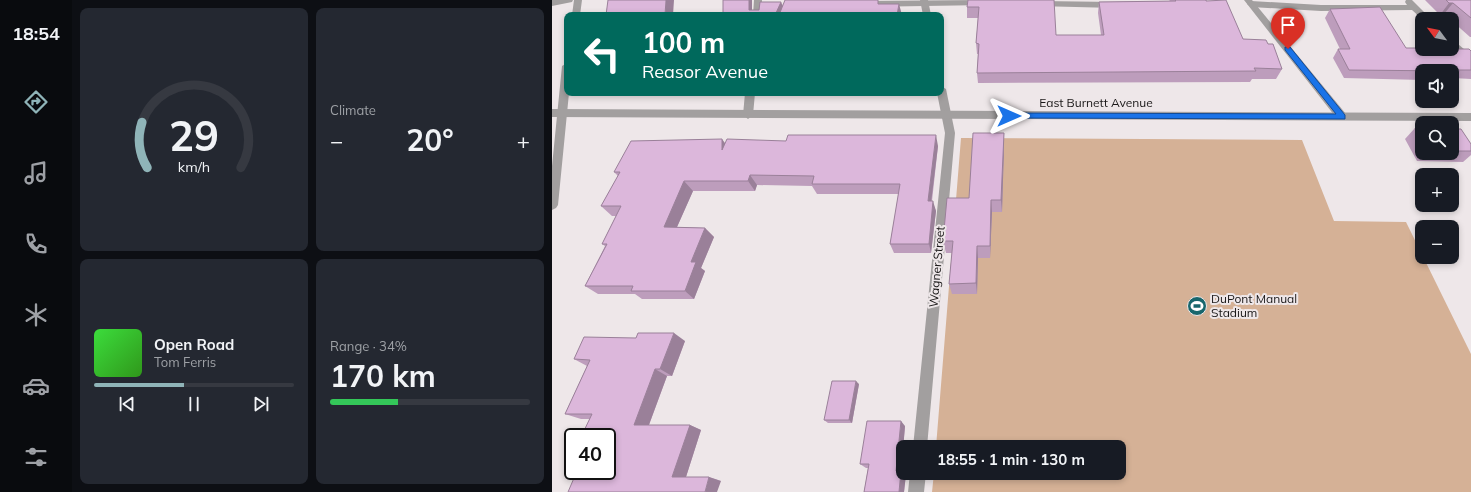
<!DOCTYPE html>
<html lang="en">
<head>
<meta charset="utf-8">
<style>
  :root { --surface:#171b24; --page:#242831; --text:#f1f3f6; --muted:#9ea1a6; --line:#363941; --accent:#8fb4b8 }
  body { margin:0; font-family:Mulish,sans-serif; background:var(--page); color:var(--text); height:100vh; display:flex; flex-direction:column; font-size:15px; white-space:nowrap }
  * { box-sizing:border-box; margin:0 }
  p { font-size:13px; color:var(--muted) }
  .icon { flex:none; width:22px; height:22px; fill:none; stroke:currentColor; stroke-width:2; stroke-linecap:round; stroke-linejoin:round }
  .map { position:relative; flex:1; overflow:hidden }
  .panel { display:flex; flex-direction:column; gap:8px; padding:8px; background:#0d0f14; width:480px }
  .panel>* { flex:none }
  .banner { position:absolute; left:12px; top:12px; width:380px; height:84px; border-radius:8px; box-shadow:0 2px 6px #0003; background:#00695c; color:#fff; overflow:hidden }
  .needle { width:26px; rotate:302deg }
  .fabs { position:absolute; left:863px; top:12px; display:grid; gap:8px }
  .fabs a { display:grid; place-items:center; width:44px; height:44px; border-radius:8px; background:var(--surface); box-shadow:0 2px 6px #0003; font-size:20px }
  .speed { position:absolute; left:12px; top:428px; display:flex; gap:8px; font-size:20px; font-weight:700; text-align:center }
  .speed>* { display:grid; place-content:center; width:52px; height:52px; border-radius:50%; background:var(--surface); box-shadow:0 2px 6px #0003; line-height:1 }
  .speed .limit { border:2px solid #111; border-radius:6px; background:#fff; color:#111 }
  .pin { position:absolute; display:grid; place-items:center; width:34px; height:34px; color:#fff; margin:-41px -17px; border-radius:50% 50% 50% 0; rotate:-45deg; box-shadow:0 0 4px #0007 }
  .pin .icon { rotate:45deg }
  .me { position:absolute; width:44px; margin:-22px; rotate:90deg; stroke-linejoin:round; filter:drop-shadow(0 0 3px #0008) }
  .turn { display:flex; align-items:center; gap:14px; height:84px; padding:0 12px; font-size:18px }
  .turn .icon { width:52px; height:52px; stroke-width:2.5 }
  .turn b { display:block; font-size:28px; line-height:34px }
  .big { font-size:30px; font-weight:700; line-height:1.1 }
  .panel .widget { flex:1; display:flex; flex-direction:column; justify-content:center; gap:6px; min-width:0; padding:0 14px; border-radius:8px; background:var(--page) }
  .panel .dial { align-items:center; gap:0 }
  .dial svg { height:104px; overflow:visible; fill:none; stroke:var(--line); stroke-width:7; stroke-linecap:round; text-anchor:middle }
  .dial text { fill:var(--text); stroke:none }
  .song { display:flex; align-items:center; gap:12px }
  .cover { width:48px; height:48px; border-radius:6px; background:linear-gradient(135deg,hsl(120 70% 55%),hsl(110 70% 35%)) }
  .played { height:4px; border-radius:2px; background:linear-gradient(90deg,var(--accent) 45%,var(--line) 45%) }
  .keys { display:flex; justify-content:space-around; direction:ltr }
  .heat { display:flex; justify-content:space-between; align-items:center; font-size:22px; direction:ltr }
  .charge { height:6px; border-radius:3px; background:linear-gradient(90deg,#34c759 34%,var(--line) 0) }
  .panel .tiles { flex:1; display:grid; gap:8px; grid-template-columns:repeat(2,1fr) }
  .trip { position:absolute; left:344px; top:440px; width:230px; height:40px; border-radius:8px; background:var(--surface); box-shadow:0 2px 6px #0003; font-weight:700; line-height:40px; text-align:center }
  main { display:flex; flex:1; min-height:0 }
  .tabs { display:flex; flex-direction:column; width:72px; justify-content:space-around; align-items:center; background:#090b0e; color:var(--muted) }
  .tabs .icon { width:28px; height:28px }
  .tabs .current { color:var(--accent) }
  .tabs b { font-size:18px; color:var(--text) }
  .map>svg:first-child { display:block }
</style>
</head>
<body>
<main>
<nav class="tabs">
<b>18:54</b>
<svg class="icon current" aria-label="directions" viewBox="0 0 24 24"><path d="M12 3l9 9-9 9-9-9zM9 14v-3h6M13 9l2 2-2 2"/></svg>
<svg class="icon" aria-label="music" viewBox="0 0 24 24"><path d="M9 18V5l10-2v13"/><circle cx="6" cy="18" r="3"/><circle cx="16" cy="16" r="3"/></svg>
<svg class="icon" aria-label="phone" viewBox="0 0 24 24"><path d="M5 4h4l2 5-3 2q2 4 5 5l2-3 5 2v4C11 20 4 13 5 4z"/></svg>
<svg class="icon" aria-label="climate" viewBox="0 0 24 24"><path d="M12 3v18M4 7l16 10M4 17L20 7"/></svg>
<svg class="icon" aria-label="car" viewBox="0 0 24 24"><path d="M5 17H2v-5l4-1 3-4h7l3 4 3 1v5h-3M9 17h6M6 11h13"/><circle cx="7" cy="17" r="2"/><circle cx="17" cy="17" r="2"/></svg>
<svg class="icon" aria-label="filters" viewBox="0 0 24 24"><path d="M4 7h16M4 17h16"/><circle cx="9" cy="7" r="2"/><circle cx="15" cy="17" r="2"/></svg>
</nav>
<section class="panel">
<div class="tiles">
<div class="widget dial"><svg viewBox="0 0 100 80">
<path d="M14 69A42 42 0 1 1 86 69"/>
<path d="M14 69A42 42 0 0 1 10 34" stroke="#8fb4b8"/>
<text x="50" y="56" font-size="32" font-weight="700">29</text>
<text x="50" y="72" font-size="11">km/h</text>
</svg></div>
<div class="widget"><p>Climate</p>
<div class="heat"><a>−</a><b class="big">20°</b><a>+</a></div>
</div>
<div class="widget">
<div class="song"><i class="cover"></i><div><b>Open Road</b><p>Tom Ferris</p></div></div>
<div class="played"></div>
<div class="keys"><svg class="icon" aria-label="previous" viewBox="0 0 24 24"><path d="M18 5L8 12l10 7zM5 5v14"/></svg><svg class="icon" aria-label="pause" viewBox="0 0 24 24"><path d="M8 5v14M16 5v14"/></svg><svg class="icon" aria-label="next" viewBox="0 0 24 24"><path d="M6 5l10 7-10 7zM19 5v14"/></svg></div>
</div>
<div class="widget"><p>Range · 34%</p><b class="big">170 km</b><div class="charge"></div></div>
</div>
</section>
<div class="map">
<svg width="919" height="492" viewBox="0 0 919 492">
  <rect width="100%" height="100%" fill="#eee7e9"/>
  <path fill="#d5b196" d="M409,138L750,140L782,221L854,222L919,354V492H380L382,473H567V447H384Z"/>
  <g fill="none" stroke-linecap="round" stroke-linejoin="round">
    <path fill="#a29f9f" fill-rule="evenodd" d="M0,0H21L20,2L0,6Z
      M431,0L434,1V5L311,7L307,4L311,1Z
      M854,0H860L879,19H870L860,10L769,11L699,7L695,4L699,1L769,5H855L853,2Z
      M487,1L563,2L567,5L563,8L484,6V2Z
      M900,39L919,55V63L916,62L900,47Z"/>
    <path fill="#a29f9f" fill-rule="evenodd" d="M22,0H30L28,15H20Z
      M202,0H210L209,15H201Z
      M368,0H376L379,15H371Z
      M692,0H700L794,114L795,117L794,120H786Z
      M15,63V93H17L6,205L4,208L0,210V166L10,66Z
      M389,86L394,89L403,133L375,447H361L393,133L385,93H389Z
      M193,93H203L201,115L196,119L191,115Z
      M358,473H374L372,492H356Z"/>
    <path fill="#a29f9f" fill-rule="evenodd" d="M0,109L919,113V121L0,117Z"/>
  </g>
  <path fill="#bd9dbc" d="M416,0L504,35H549L546,13L547,2L618,1L617,0H654L691,39L716,44L730,69L724,79H700L698,82L426,83L425,73L426,54H425L424,43L426,18H415V7Z
    M873,0H919V37H918L900,21V19H898L892,14L888,15Z
    M778,9L854,48L919,51V79L901,78L900,79V71H870V80L792,78L781,58L786,49H788L773,18Z
    M863,128H870V153H900V129L919,144V155L911,162L865,161L853,139Z
    M452,133V147L450,212H440L438,258H426L425,294H400L397,284L400,253H394L391,241L417,198Z
    M173,143L386,146L380,201L384,211L379,253H342L338,244L347,194H265L260,186L205,185L203,191H141L125,227L153,228L162,237L149,268L153,271L142,299H90L83,294H46L33,286L53,246L50,244L64,216H60L49,206L66,176L62,172Z
    M133,341L120,376H115L97,425H138L149,430L134,477H157L169,481L55,471L37,419H29L13,414L35,366L22,359Z
    M307,384L300,423H276L272,420Z
    M353,426L349,471L354,474L352,492H312L316,468H314L308,464Z"/>
  <path fill="#9a8099" d="M114,0H122L121,15H113Z
    M197,0H200V15L197,10Z
    M229,2L232,8L229,15H217Z
    M897,3H901L892,14L888,15Z
    M347,4L350,15H345Z
    M452,133V147L450,212L449,200Z
    M384,135L386,146L378,211L376,201Z
    M170,139L178,150H170Z
    M198,175L205,185L203,191L196,181Z
    M132,181L141,191L121,236L112,227Z
    M439,200L440,212L438,258V246Z
    M381,201L384,211L379,253L377,244Z
    M153,228L162,237L149,268L153,271L142,299L133,291L139,262Z
    M425,246L426,258L425,294L424,283Z
    M122,333L133,341L120,376L108,369Z
    M103,369L115,376L95,430L82,425Z
    M304,381L307,384L300,423L297,420Z
    M349,421L353,426L349,474L344,471Z
    M138,425L149,430L133,480L120,477Z
    M349,471L351,473L354,474L352,492H347Z
    M157,477L169,481L165,492H153Z"/>
  <path fill="#dcb7db" stroke="#9a8099" d="M56,0H114L113,15H54Z
    M171,0H197V10H207L208,2H229L224,13L217,15H171Z
    M233,0H326V4H347L345,15H227Z
    M416,0H502L504,35H552L547,2L624,1L623,0H654V1L674,0L691,39L714,40L716,44H721L730,69L702,68L704,71L425,73L427,44L424,43L427,7H415Z
    M894,0H919V18L901,3H897Z
    M828,7L854,48H870V49H917L919,51V70H906L907,72H900V71L797,70L786,49H798L778,9Z
    M863,128H870V140Z
    M900,129H909L919,144V151H900Z
    M421,133H452L449,200H439L438,246H425L424,283L397,284L401,241H391L395,198H417Z
    M236,135H384L376,201H381L377,244H338L348,184H260L262,176L198,175L196,181H132L112,227L153,228L139,262H144L133,291H79L81,286H33L55,244H50L69,206H49L68,172H62L79,141L170,139V150L175,139L234,141Z
    M86,333H122L108,369H103L82,425H138L120,477H157L153,492H16L25,471H55V437H29L40,414H13L38,360L22,359L32,337L84,338Z
    M280,381H304L297,420H272Z
    M315,421H349L344,471H349L347,492H312L317,464H308Z
    M21,456V461H19Z"/>
  <path fill="#1a73e8" stroke="#114b97" d="M733,47H738L793,115V119L457,118L453,116L457,113L784,114L733,50Z"/>
  <defs>
    <g id="stadium-disc" transform="scale(1)"><circle r="9.5" fill="#18666c" stroke="#eee7e9"/><path d="M0-5a6.5 5 0 1 0 0 10a6.5 5 0 1 0 0-10ZM-3.5-1.8h7v3.6h-7Z" fill="#fff"/></g>
  </defs>
  <g fill-rule="evenodd">
    <use href="#stadium-disc" x="645" y="306"/>
  </g>
  <g text-anchor="middle" stroke-width="4" stroke-linejoin="round" paint-order="stroke">
    <g font-size="12" fill="#191717" stroke="#eee7e9">
      <text x="544" y="107">East Burnett Avenue</text>
      <text transform="translate(385 267) rotate(-85)" y="4">Wagner Street</text>
    </g>
    <g font-size="12" fill="#191717" stroke="#eee7e9" text-anchor="start">
      <text x="659" y="303">DuPont Manual<tspan x="659" dy="14">Stadium</tspan></text>
    </g>
  </g>
</svg>
<div class="fabs">
<a><svg class="needle" viewBox="-14 -14 28 28"><path d="M0-13l5 13h-10z" fill="#e53935"/><path d="M0 13l5-13h-10z" fill="#9ea1a6"/></svg></a>
<a><svg class="icon" aria-label="sound" viewBox="0 0 24 24"><path d="M4 9h4l5-4v14l-5-4H4zM17 9q2 3 0 6"/></svg></a>
<a><svg class="icon" aria-label="search" viewBox="0 0 24 24"><circle cx="10" cy="10" r="6"/><path d="M15 15l6 6"/></svg></a>
<a>+</a>
<a>−</a>
</div>
<div class="speed"><div class="limit">40</div></div>
<div class="pin" style="left:736px;top:49px;background:#d93025"><svg class="icon" aria-label="arrive" viewBox="0 0 24 24"><path d="M6 21V4h12l-3 4 3 4H6"/></svg></div>
<svg class="me" style="left:457px;top:116px" viewBox="-20 -20 40 40"><path d="M0-17L14 15 0 8-14 15z" fill="#1a73e8" stroke="#fff" stroke-width="4"/></svg>
<div class="trip">18:55 · 1 min · 130 m</div>
<div class="banner">
<div class="turn"><svg class="icon" aria-label="left" viewBox="0 0 24 24"><path d="M17 20v-9H6M10 6l-5 5 5 5"/></svg><div><b>100 m</b>Reasor Avenue</div></div>
</div>
</div>
</main>
</body>
</html>
